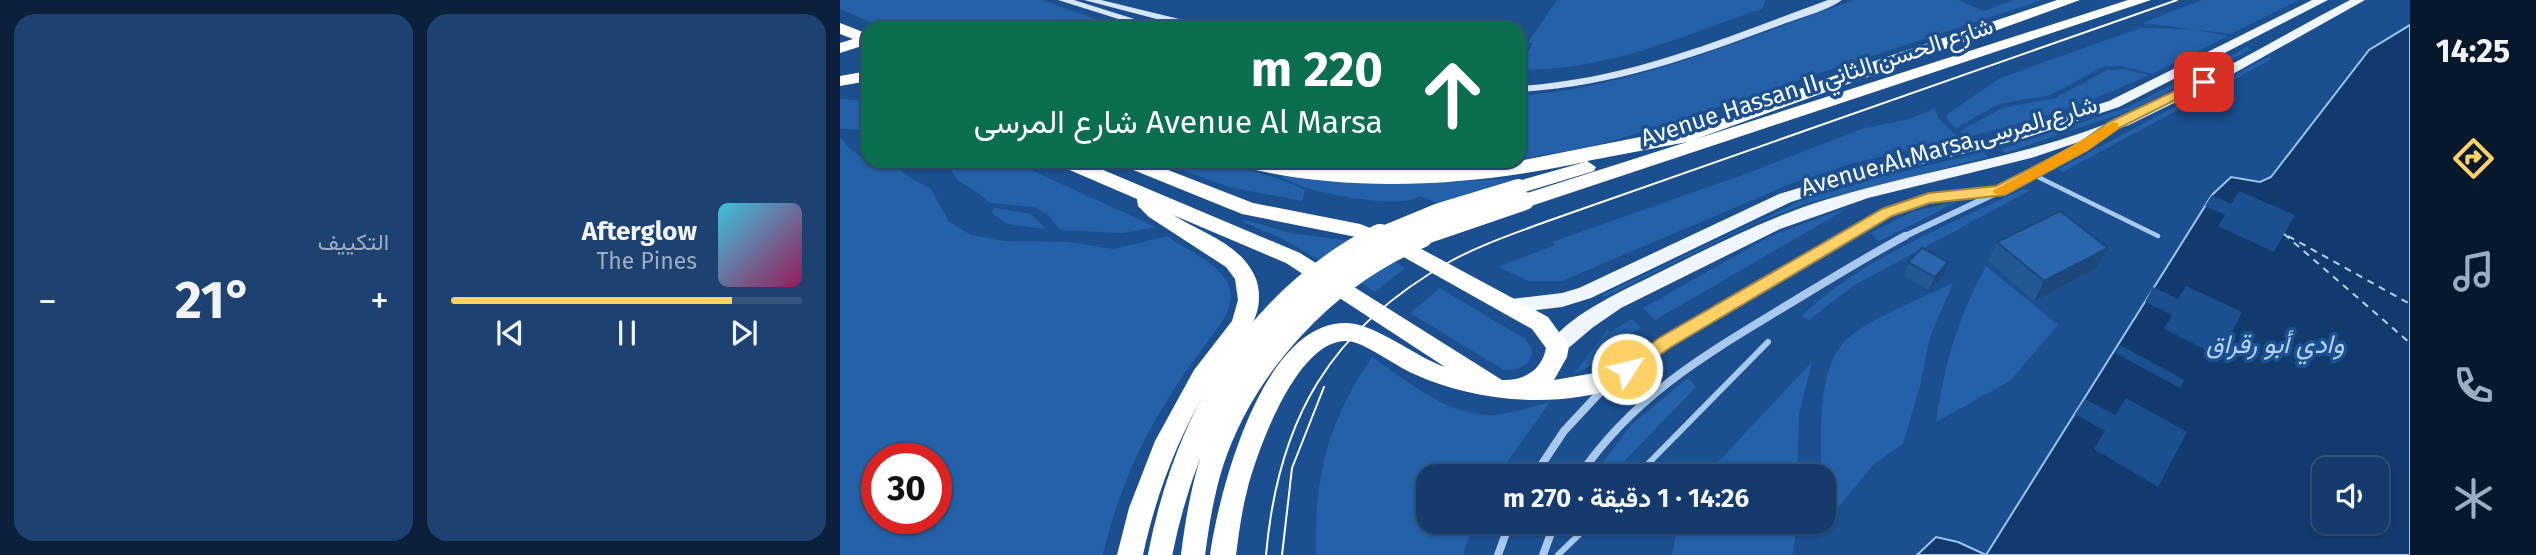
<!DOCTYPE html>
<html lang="ar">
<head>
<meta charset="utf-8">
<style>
  :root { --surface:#143b6b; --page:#1d4271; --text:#f1f3f6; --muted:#9dadc1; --line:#33557e; --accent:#ffd166 }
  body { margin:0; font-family:"Fira Sans",Vazirmatn,sans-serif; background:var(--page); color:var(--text); direction:rtl; height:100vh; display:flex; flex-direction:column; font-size:26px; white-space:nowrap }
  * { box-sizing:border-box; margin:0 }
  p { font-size:23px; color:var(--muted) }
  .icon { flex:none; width:38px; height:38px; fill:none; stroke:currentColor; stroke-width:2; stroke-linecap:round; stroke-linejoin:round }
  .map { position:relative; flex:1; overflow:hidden; direction:ltr }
  .drawer { display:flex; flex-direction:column; gap:14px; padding:14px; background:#0b203b; width:840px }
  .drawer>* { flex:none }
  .guide { position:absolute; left:21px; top:21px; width:665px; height:147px; border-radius:21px; box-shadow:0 2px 5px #0004,0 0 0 2px var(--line); direction:rtl; background:#0b6e4f; color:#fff; overflow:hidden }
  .fabs { position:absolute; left:1472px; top:457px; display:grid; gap:14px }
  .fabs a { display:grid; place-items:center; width:77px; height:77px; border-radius:14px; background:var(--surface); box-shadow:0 2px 5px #0004,0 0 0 2px var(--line); font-size:35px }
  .speed { position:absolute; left:21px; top:443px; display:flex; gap:14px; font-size:35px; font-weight:700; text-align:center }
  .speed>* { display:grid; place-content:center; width:91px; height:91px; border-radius:50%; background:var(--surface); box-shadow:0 2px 5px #0004,0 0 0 2px var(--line); line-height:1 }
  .speed .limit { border:10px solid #d22; background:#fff; color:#111 }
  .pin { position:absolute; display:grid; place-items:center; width:60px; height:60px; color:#fff; margin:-30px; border-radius:14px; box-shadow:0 4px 10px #0006 }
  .me { position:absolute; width:77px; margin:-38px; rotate:55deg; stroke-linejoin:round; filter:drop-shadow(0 0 5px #0008) }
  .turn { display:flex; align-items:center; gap:24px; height:147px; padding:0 28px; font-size:32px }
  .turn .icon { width:91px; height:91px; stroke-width:2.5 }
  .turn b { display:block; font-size:49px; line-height:60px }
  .big { font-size:52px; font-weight:700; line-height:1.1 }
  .drawer .card { flex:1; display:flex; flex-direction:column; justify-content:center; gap:10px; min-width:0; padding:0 24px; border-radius:21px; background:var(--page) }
  .song { display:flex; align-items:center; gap:21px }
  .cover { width:84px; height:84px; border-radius:10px; background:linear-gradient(135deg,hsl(190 70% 55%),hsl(330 70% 35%)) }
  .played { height:7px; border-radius:4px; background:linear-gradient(90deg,var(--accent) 80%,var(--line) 80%) }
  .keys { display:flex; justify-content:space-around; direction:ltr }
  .heat { display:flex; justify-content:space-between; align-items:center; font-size:38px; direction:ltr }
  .drawer .tiles { flex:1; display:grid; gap:14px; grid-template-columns:repeat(2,1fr) }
  .trip { position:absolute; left:576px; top:464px; width:420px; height:70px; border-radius:21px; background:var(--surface); box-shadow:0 2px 5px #0004,0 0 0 2px var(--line); font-weight:700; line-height:70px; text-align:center; direction:rtl }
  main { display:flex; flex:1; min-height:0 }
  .dock { display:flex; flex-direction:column; width:126px; justify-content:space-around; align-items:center; background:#08182b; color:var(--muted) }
  .dock .icon { width:49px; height:49px }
  .dock .active { color:var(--accent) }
  .dock b { font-size:32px; color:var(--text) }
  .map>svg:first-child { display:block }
</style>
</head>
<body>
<main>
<nav class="dock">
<b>14:25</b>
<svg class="icon active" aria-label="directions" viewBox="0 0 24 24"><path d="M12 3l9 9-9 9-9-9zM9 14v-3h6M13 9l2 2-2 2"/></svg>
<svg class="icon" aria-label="music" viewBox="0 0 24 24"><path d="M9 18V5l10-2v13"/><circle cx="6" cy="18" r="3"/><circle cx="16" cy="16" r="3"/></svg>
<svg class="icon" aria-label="phone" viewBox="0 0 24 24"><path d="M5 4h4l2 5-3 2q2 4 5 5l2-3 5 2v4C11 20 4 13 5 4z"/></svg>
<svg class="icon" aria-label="climate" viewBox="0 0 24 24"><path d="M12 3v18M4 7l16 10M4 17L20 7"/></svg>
</nav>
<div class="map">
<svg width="1570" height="555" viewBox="0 0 1570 555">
  <rect width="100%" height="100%" fill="#1b4f8f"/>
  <path fill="#2461a8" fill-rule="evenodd" d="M0,0H202L281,28L60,27L32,23L0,9Z
    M717,0H926L922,9C842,35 764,73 679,69V59L685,57L693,43L688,42Z
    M1014,0H1118L1144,11L1174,0H1202L802,132L750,147L679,159V96C795,87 905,38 1014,0Z
    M1362,0H1459L1391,34L1302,23Z
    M1300,28L1352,29L1388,36L1312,74L1281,66L1263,67L1211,95L1159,104L1116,128L1106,118L1109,113L1160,78Z
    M1408,47L1412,49L1292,110L1165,153L1161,149L1288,107Z
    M1428,57L1432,59L1223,172L1218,169Z
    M1283,69L1309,75C1250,103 1190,122 1127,137L1120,131L1162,108L1215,98L1267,70Z
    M0,99L28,101V130L0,129Z
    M1095,108L1098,118L1119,138L1010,164L953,183L722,281H689L658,267L715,245L712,242L908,173L1024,128L1070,119Z
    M0,137L10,149L28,161L57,165L66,175L91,189L109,222L131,235L165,241L228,242L274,249L327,236C345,249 381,264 389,286C396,309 378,327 366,344C317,408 281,476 263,555H0ZM96,458V518H37V458Z
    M1143,152L1148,157L965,204L916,223L764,297L762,295L960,201L1012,184Z
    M106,161H171L316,227L283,233L220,230L208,215L194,207L150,203L137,192L118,181Z
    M318,161C367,161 421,168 465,190L462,201L389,187Z
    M458,161H658L530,167Z
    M444,175L600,182L674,179L598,203L579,196C564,209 487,195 467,188C458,185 451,181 442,178Z
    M1185,188L1189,191L1013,286L969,320L961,316C1024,257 1109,225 1185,188Z
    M1121,200L1039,241L1030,233L1072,212Z
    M1010,207L815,320L803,308L932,235Z
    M155,208L191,214L206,229L167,224L151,212Z
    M405,220L450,233L511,241L481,261L441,238L403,222Z
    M545,256L565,268L535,292L515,279Z
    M1146,266L1218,325L1170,381L1096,422C1104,365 1118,317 1146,266Z
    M1113,283L1090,337L1080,386L1063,444L1034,464L983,526C985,481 968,379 1005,341C1025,320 1085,297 1113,283Z
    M600,288L685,339L693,350C691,366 679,370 664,370L570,313Z
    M792,319L801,328L771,346L777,353L734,374L767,330L770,332Z
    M532,357C568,381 607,416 652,415C671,414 691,407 710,402L657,476H588V522H635L623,554L627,555H476C474,477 488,421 532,357Z
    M972,362L959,414L957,476H865Z
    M848,378L856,387L770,476H753L790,426Z
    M838,522H957L953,552L952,555H832Z"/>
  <path fill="#123a6d" stroke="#9cc4f0" stroke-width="2" fill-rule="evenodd" d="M1570,25V555H1077L1096,537L1118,542L1146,555L1372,195L1391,177L1420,182L1431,177L1529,50ZM1484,469H1536V522H1484Z"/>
  <path fill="#1b4f8f" d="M1399,191L1455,215L1434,252L1378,226L1385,215L1365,206L1372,195L1391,204Z
    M1346,286L1402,312L1380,357L1324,329L1332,315L1305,302L1313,287L1338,299Z
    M1280,345L1345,380L1340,388L1275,353Z
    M1286,398L1347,432L1318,487L1254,449L1265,431L1235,414L1245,399L1275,415Z"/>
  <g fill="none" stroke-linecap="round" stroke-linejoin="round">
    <path stroke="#b5d3f5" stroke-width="2" stroke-dasharray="7 6" stroke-linecap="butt" d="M1444,234L1570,343
      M1448,236L1570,304"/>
    <path stroke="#a9c9ee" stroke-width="4.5" d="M1192,174L1318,236"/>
    <path stroke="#a9c9ee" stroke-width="6" d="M796,476L928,342
      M718,555L752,522"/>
    <path stroke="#a9c9ee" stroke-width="6" d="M1002,238C1063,203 1088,198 1157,191
      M1061,238L1207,169L1269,130"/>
    <path stroke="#a9c9ee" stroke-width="8" d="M774,379L825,342L1005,236
      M694,476L724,431L765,387
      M739,476C794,396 863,356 944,307C984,283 1024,258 1065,236
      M658,555L670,522
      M703,555L715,522"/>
    <path fill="#d6e6fa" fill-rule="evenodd" d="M218,0H234L323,28H307Z
      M244,0H261L368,26L369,28H351Z
      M988,0H1002C987,11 956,19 938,26C853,58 770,87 679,92V86C792,79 883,38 988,0Z"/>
    <path fill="#f0f6ff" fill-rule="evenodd" d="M1472,0H1488L1279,107L1185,138L1022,179L951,202L751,298L722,307L671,313L665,311L662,306L665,301L671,299L722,293L739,288L939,194L1019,170L1176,131L1269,101Z
      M1510,0H1525L1391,75L1289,125L1191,158L1028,198L940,229L781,308L752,328L725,351H711L709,346C723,318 780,292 808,278C867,249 925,218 988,199C1072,173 1160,161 1244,132C1337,99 1422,46 1510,0Z"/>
    <path fill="#fff" fill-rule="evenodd" d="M1217,0H1240L856,139L1288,0H1311L685,208L678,206L675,201L678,196L847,142L747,161L756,167L754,171L678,194L671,193L668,188L671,183L745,162C633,186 507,195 395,165L393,161H433L519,170L599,169L679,161L815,134L850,131L1020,66Z
      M0,23L28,34V44L0,53V43L13,39L0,34Z
      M28,71V81L0,86V76Z
      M216,161H242L460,253L662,380C684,381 702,370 706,348L692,329L560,255L516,237L402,214L281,165L279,161H305L413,203L520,224L574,245L708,317L729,346L727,357L714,380L772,370L780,373L784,380L780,387C716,409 635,402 574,374C557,367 524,342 508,341C458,337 418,449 408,487C402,509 399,532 396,555H370C379,491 423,319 508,323C537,325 576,357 605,367L446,263L333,215C362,233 402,244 416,279C420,290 420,304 416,315C406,343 383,362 369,386C337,439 316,495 303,555H277L289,508L315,441L354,370L392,321L398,300L395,279L386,267L309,217L298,206L297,199L218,165Z"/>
    <path stroke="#fff" stroke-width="2" d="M426,555C438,419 490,329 611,261C640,245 673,234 705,222L1337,0
      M442,555L452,468L484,387"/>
    <path stroke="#fff" stroke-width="18" d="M536,238L599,212L678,188
      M577,238L685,201"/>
    <path stroke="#fff" stroke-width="24" d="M320,555C347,419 413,302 540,236
      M353,555C357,523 362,492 372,461C405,363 486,276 581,236"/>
  </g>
  <path fill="#245895" d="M1157,242L1256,268L1194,301L1148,261Z
    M1068,262L1103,276L1089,290L1064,276Z"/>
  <path fill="#1d4779" d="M1268,248L1256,268L1194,301L1204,281Z
    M1108,262L1103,276L1089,290L1095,277Z"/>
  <path fill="#2a66ad" stroke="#1d4779" stroke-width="2" d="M1220,211L1268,248L1204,281L1157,242Z
    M1082,248L1108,262L1095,277L1068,262Z"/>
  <path fill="#ffd166" stroke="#a68842" stroke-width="2" d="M1360,79L1371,82L1279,128L1248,150L1165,195L1090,203L1052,216L831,347L793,374L787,376L778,369L819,338L1042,209L1089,193L1156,186L1238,144L1269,122Z"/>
  <path fill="#f59e0b" d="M1273,122L1278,123V129L1248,150L1166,194H1155L1153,191Z"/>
  <g text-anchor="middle" stroke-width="7" stroke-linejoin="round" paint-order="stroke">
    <g font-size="24" fill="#fff" stroke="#1b4f8f">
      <text transform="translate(977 82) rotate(-18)" y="8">Avenue Hassan II شارع الحسن الثاني</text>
      <text transform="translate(1109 146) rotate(-16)" y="8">Avenue Al Marsa شارع المرسى</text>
    </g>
    <g font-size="26" font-style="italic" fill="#b5d3f5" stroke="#1b4f8f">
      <text x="1435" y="353">وادي أبو رقراق</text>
    </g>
  </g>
</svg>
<div class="fabs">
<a><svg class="icon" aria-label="sound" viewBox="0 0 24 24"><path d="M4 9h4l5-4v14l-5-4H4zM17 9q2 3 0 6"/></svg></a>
</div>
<div class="speed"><div class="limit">30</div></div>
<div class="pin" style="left:1364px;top:82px;background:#d93025"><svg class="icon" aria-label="arrive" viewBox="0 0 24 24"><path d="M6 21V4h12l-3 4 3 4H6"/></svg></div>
<svg class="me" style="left:787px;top:369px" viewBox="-20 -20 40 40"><circle r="17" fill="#ffd166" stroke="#fff" stroke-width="3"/><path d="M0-11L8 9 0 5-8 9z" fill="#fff"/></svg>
<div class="trip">14:26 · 1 دقيقة · 270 m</div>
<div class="guide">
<div class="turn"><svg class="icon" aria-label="ahead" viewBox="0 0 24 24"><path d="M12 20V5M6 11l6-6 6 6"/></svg><div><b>220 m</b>Avenue Al Marsa شارع المرسى</div></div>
</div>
</div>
<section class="drawer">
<div class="tiles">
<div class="card">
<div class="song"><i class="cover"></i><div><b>Afterglow</b><p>The Pines</p></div></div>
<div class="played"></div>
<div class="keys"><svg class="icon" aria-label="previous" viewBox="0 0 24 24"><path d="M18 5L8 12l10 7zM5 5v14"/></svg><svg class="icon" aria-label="pause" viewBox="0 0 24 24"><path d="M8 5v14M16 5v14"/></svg><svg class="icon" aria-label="next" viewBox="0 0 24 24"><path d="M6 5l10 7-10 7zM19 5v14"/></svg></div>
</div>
<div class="card"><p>التكييف</p>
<div class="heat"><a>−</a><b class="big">21°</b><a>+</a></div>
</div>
</div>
</section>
</main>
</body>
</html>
